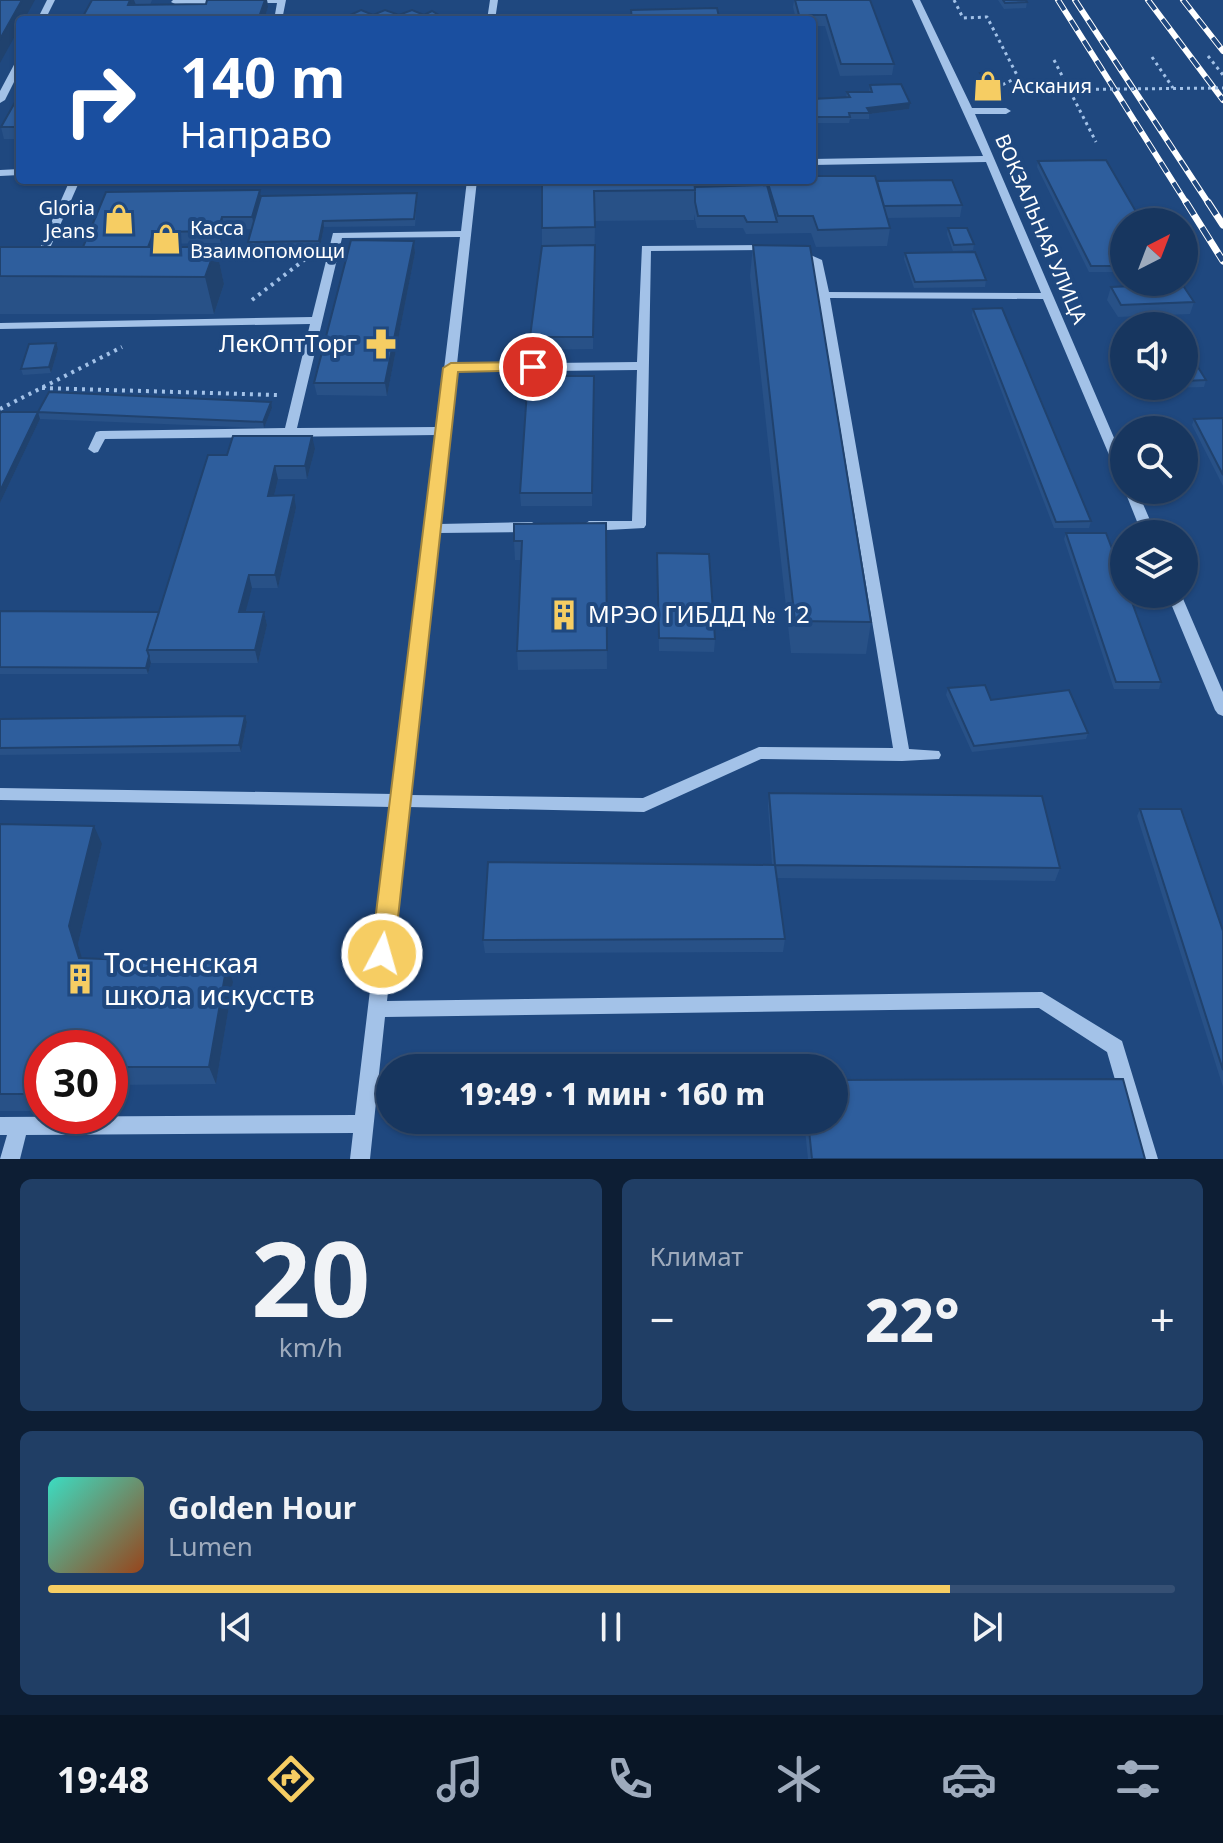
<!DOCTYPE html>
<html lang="ru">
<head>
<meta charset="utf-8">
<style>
  :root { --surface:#17365f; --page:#203e65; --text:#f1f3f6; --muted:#9eabbd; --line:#365074; --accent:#f6cd63 }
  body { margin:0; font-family:"Noto Sans",sans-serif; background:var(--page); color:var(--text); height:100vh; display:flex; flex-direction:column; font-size:30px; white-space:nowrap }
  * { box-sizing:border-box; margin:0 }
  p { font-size:26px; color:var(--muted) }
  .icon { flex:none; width:44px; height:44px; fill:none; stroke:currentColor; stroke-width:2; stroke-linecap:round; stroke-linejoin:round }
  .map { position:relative; height:1159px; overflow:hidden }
  .drawer { display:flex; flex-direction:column; gap:20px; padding:20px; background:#0d1e34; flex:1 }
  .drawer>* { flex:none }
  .hud { position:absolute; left:16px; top:16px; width:800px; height:168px; border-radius:8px; box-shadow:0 2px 6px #0004,0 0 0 2px var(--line); background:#1a4fa0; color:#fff; overflow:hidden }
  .needle { width:52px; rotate:42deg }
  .tools { position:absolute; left:1110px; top:208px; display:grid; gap:16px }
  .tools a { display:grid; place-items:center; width:88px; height:88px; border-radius:50%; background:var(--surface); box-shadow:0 2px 6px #0004,0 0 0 2px var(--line); font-size:40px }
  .speed { position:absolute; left:24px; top:1030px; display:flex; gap:16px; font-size:40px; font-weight:700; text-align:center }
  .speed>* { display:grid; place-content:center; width:104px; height:104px; border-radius:50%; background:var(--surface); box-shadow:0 2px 6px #0004,0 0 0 2px var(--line); line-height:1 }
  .speed .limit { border:12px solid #d22; background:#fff; color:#111 }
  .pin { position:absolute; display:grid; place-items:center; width:68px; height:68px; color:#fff; margin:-34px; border:4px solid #fff; border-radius:50%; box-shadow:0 2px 8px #0007 }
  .me { position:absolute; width:88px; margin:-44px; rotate:6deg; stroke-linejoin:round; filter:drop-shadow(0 0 6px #0008) }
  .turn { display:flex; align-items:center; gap:28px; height:168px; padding:0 32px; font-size:36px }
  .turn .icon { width:104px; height:104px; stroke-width:2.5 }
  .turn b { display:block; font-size:56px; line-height:68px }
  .big { font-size:60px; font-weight:800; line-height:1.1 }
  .drawer .card { flex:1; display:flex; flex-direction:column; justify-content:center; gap:12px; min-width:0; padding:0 28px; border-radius:12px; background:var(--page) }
  .drawer .dial { align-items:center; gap:0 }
  .dial b { font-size:104px; line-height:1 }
  .song { display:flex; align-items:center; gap:24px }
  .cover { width:96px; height:96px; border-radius:12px; background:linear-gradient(135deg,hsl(170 70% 55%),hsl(20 70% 35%)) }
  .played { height:8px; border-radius:4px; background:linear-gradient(90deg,var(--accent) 80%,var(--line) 80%) }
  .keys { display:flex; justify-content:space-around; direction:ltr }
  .heat { display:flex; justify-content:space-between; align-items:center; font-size:44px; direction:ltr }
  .drawer .tiles { flex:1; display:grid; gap:20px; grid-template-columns:1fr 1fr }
  .card:last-child { grid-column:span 2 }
  .trip { position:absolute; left:376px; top:1054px; width:472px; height:80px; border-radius:40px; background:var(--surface); box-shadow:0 2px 6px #0004,0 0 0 2px var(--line); font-weight:800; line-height:80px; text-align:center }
  .menu { display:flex; height:128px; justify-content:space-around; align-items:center; background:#091626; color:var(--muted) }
  .menu .icon { width:56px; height:56px }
  .menu .current { color:var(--accent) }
  .menu b { font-size:36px; color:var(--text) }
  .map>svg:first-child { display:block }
</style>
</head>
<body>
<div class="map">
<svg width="1223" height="1159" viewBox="0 0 1223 1159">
  <rect width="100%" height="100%" fill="#1f487f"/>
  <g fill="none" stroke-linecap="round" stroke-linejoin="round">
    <path stroke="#a3c2e8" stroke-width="3" stroke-dasharray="3 4" stroke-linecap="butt" d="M954,0L963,18L987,17L1018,77L1000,86L1003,92
      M1208,56L1223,75
      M1152,57L1173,88
      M1054,60L1096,142"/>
    <path stroke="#a3c2e8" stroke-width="4" stroke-dasharray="3 5" stroke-linecap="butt" d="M252,300L308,257
      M42,388L277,395
      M0,409L122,347"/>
    <path fill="#a3c2e8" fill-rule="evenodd" d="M47,0H55L45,20H37Z
      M173,0H228L230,2L226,4H175L171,2Z
      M247,0H286L282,20H274L277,3H250Z
      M490,0H498L495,20H487Z
      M912,0H920L972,108H1006L1011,111L1006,114H975L1124,461V480L1118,476L1043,299L830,298L909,749L939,751L941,755L939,759L902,761L761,759L644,812L408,807L387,1001L1042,992L1122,1041L1158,1159H1138L1107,1052L1039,1008L385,1017L370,1159H350L353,1133L26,1135L20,1159H0L7,1135H0V1117L355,1115L392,807L0,800V788L394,794L437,435L105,439L98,452L94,453L88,449L96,432L100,431L285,428L310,324L0,329V323L312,317L333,233L461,231L467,180H477L457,364L637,362L642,246L774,245L775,247L770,250L651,251L646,525L644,528L589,531L582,526L589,521H632L637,370L456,372L439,524L532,522L539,527L532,532L438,533L410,795L643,798L759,747L893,748L813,264L792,252L797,249L822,260L829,292L1041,293L986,162L812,165V159L983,156ZM460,237L437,427L297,428L342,238Z
      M20,58V70L5,100L0,103V91L16,61Z
      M20,169V175L0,176V170Z
      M70,180H80L43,264L0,266V260L35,259Z
      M1124,489L1137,490L1156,534H1142Z
      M1167,594H1181L1223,692V716L1218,714L1215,710Z"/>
    <g stroke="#fff" stroke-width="6">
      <path id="rail-far1" d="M1058,0L1187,204
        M1075,0L1209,204
        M1148,0L1223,100
        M1183,0L1223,51"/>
    </g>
    <g stroke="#fff" stroke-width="7">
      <path id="rail" d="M1186,202L1223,261
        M1208,202L1223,225"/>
    </g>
    <use href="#rail-far1" stroke="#1f487f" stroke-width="4" stroke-dasharray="12" stroke-linecap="butt"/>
    <use href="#rail" stroke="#1f487f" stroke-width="5" stroke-dasharray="15" stroke-linecap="butt"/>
    <path stroke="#a3c2e8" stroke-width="3" stroke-dasharray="3 4" stroke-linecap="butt" d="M1019,90L1223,88"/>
  </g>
  <path fill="#285187" d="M92,0H152L150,5L206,4L207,0H267L268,7L264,20Z
    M794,0H870L894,64L892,75L840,76L825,26H812V20H630L631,10L719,17L795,15L793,7Z
    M998,0H1026L1027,2L1026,8L1004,9Z
    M980,73L998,84L997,90H985L979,78Z
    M870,85L909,109L869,114V119H850L849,123H812V99L846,98L847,92H869Z
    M20,97V139H4L1,127Z
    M1038,161L1124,222V272H1089L1037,167Z
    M542,180L695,187L766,185V180L877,181L962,205L960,217L887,218L890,228L887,246L816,247L811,233L746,234L743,228H697L694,214V220L595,221L593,349L530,350V337L542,246Z
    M260,190L261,196L417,199L415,226L324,227L320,247L249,248L248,242L252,229H225L221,243L157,244L156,247H216L224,284L214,314H0V247H83Z
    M948,228L974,244L973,250L953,251L947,234Z
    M414,241L415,253L387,396L317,395L314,383Z
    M753,245L871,622L866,654L791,653L750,276Z
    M905,253L986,280L985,287L914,288L904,259Z
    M1111,287L1194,302L1190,314L1118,317L1107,300Z
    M973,309L1091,521L1089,528H1054L972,315Z
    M58,349L51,373L23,375L21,369Z
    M1184,349L1206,380L1204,387L1170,388L1169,386H1184Z
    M594,376L592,506H521L520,493Z
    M272,408L264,428L40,419L0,503V414L38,412Z
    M1223,418V486L1192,425L1194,419Z
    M315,449L307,479H278L274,495L296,508L278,588H252L245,612H264L267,625L258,663H151L148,674H0V611L159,612L227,455Z
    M606,523L607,669L518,670L517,651L521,560H515L514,541Z
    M1066,533L1161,682L1159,689H1114L1064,539Z
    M657,553L715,639L714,652L659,651Z
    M948,688L991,700L1088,733L1086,739L972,752L946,695Z
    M245,716L247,722L241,752L0,755V719Z
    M769,793L1060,868L1055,881L777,878L785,939L783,952L485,953L483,940L772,865L768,806Z
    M1140,809L1223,931V1087L1137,816Z
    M0,824L102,844L78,944L82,959L233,982L216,1084L112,1085L110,1086V1048H42V1111H0Z
    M804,1120H834L1145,1159H808Z"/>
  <path fill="#20426e" d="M22,0H35L24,20H20V27L0,63V39Z
    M130,0H134L136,5H128Z
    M265,0H267L268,7L264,20H258Z
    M910,103L909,109L869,114L867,108Z
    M260,190L262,202L255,229L252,217Z
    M222,217L225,229L221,243L218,231Z
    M323,221L324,227L320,247L319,241Z
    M154,232L157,244L145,276L139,272Z
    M414,241L415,253L387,396L385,383Z
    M216,247L224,284L214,314L205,277Z
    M56,343L58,349L51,373L49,367Z
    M271,402L272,408L264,428L263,422Z
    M38,412L40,419L0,503V491Z
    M312,436L315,449L307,479L305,466Z
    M275,466L278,479L271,508L268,496Z
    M294,495L296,508L278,588L275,575Z
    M249,575L252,588L242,625L239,612Z
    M264,612L267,625L258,663L255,650Z
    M149,656L151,663L148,674L146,668Z
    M245,716L247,722L241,752L239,745Z
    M94,826L102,844L78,944L87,976L79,958L69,926Z
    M227,964L233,982L216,1084L209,1067Z"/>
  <path fill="#2e5e9d" stroke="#20426e" stroke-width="2" d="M0,0H22L0,39Z
    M92,0H130L128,5L206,4L207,0H265L258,20H81Z
    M795,0H870L894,64H841L826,15H799Z
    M1003,0H1026L1027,2L1005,3Z
    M717,8L719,17L799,15L800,20H632L631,10Z
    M361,10L373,15L385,10L399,15L412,10L424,15L432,11L447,20H289V17H346Z
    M992,72L998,84H986L980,73Z
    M901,84L910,103L867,108L870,113H849L850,117H812V99L850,97L847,92H872L870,85Z
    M18,97H20V127H1Z
    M1106,160L1142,222H1124V266H1091L1038,161Z
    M812,176H875L890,228L818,230L813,216H778L767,180H812Z
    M542,180H694L695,190L594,191L595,227L542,228Z
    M952,180L962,205L884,206L877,181Z
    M767,185L777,222H747L744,216H698L695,202V187Z
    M260,190L252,217H222L218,231L154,232L148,247H83L106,192Z
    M417,193L414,219L323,221L319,241L248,242L261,196Z
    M948,228H967L974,244L954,245Z
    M351,240L414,241L385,383H314Z
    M595,245L593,337H530L542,246Z
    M753,245L810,246L871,622L795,621Z
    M0,247H216L205,277L0,276Z
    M975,252L986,280L915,282L905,253Z
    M1182,284L1194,302L1121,305L1111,287Z
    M1002,308L1091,521L1056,522L973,309Z
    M56,343L49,367L21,369L29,344Z
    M1186,348L1206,380L1184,381V349Z
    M528,376H594L592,493H520Z
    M49,392L271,402L263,422L38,412L0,491V414L1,412H38Z
    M1223,418V475L1194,419Z
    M233,436H312L305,466H275L268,496L294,495L275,575H249L239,612H264L255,650H147L208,455H227Z
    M606,523L607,650L517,651L522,541H514V524Z
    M1066,533H1106L1124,580V594H1129L1161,682H1116Z
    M657,553L709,554L715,639L659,638Z
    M0,611L159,612L147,650L149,656L146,668L0,667Z
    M985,685L991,700L1069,690L1088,733L974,746L948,688Z
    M245,716L239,745L0,748V719Z
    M769,793L1042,796L1060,868L775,865L785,939L483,940L488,862L775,865Z
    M1140,809H1181L1223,931V1070Z
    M0,824L94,826L69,926L79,958L227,964L209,1067H110V1048H42V1094H0Z
    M1123,1079L1145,1159H812L808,1120H834V1080Z"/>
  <path fill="#f6cd63" stroke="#a08540" stroke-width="2" d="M533,362L538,364V370L458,372L394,954L391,962L382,964L374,962L371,954L443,368L451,363Z"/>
  <defs>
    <g id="shop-bare" transform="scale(2.4)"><path d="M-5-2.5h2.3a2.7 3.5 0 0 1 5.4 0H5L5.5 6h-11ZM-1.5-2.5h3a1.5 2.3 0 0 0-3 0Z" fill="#f6cd63" stroke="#1f487f" stroke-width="2.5" paint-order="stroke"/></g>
    <g id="pharmacy-bare" transform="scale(2.4)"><path d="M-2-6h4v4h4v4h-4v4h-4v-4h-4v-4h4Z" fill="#f6cd63" stroke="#1f487f" stroke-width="2.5" paint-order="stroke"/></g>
    <g id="building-bare" transform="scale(2.4)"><path d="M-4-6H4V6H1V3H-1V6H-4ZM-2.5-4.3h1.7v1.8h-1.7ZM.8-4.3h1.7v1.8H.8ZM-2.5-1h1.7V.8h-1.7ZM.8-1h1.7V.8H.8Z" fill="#f6cd63" stroke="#1f487f" stroke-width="2.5" paint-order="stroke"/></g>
  </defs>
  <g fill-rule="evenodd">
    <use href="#shop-bare" x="988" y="86"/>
    <use href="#shop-bare" x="119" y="219"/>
    <use href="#shop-bare" x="166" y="239"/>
    <use href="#pharmacy-bare" x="381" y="344"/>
    <use href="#building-bare" x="564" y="615"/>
    <use href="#building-bare" x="80" y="979"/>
  </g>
  <g text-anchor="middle" stroke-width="8" stroke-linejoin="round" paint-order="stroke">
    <g font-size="20" fill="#fff" stroke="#1f487f" text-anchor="start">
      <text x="1012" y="93">Аскания</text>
      <text x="95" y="215" text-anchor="end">Gloria<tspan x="95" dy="23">Jeans</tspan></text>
      <text x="190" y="235">Касса<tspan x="190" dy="23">Взаимопомощи</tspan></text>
    </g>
    <g font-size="20" fill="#fff" stroke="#1f487f">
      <text transform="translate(1041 229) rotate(67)" y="7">ВОКЗАЛЬНАЯ УЛИЦА</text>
    </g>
    <g font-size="24" fill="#fff" stroke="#1f487f" text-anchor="end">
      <text x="357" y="352">ЛекОптТорг</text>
      <text x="588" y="623" text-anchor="start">МРЭО ГИБДД № 12</text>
    </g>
    <g font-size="28" fill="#fff" stroke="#1f487f" text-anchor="start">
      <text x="104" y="973">Тосненская<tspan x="104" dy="32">школа искусств</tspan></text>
    </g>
  </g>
</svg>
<div class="tools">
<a><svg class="needle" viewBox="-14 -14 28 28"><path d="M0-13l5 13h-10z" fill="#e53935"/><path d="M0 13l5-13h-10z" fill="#9eabbd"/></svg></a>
<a><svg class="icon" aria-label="sound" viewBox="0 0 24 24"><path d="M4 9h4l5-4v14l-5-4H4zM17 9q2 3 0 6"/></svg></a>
<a><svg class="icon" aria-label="search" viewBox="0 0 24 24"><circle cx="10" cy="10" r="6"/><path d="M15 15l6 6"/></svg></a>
<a><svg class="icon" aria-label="layers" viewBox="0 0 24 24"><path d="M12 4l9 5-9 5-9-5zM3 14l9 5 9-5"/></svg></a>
</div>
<div class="speed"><div class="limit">30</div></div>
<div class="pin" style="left:533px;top:367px;background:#d93025"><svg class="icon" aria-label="arrive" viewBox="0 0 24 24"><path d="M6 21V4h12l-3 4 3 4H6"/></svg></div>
<svg class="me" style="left:382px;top:954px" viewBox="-20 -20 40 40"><circle r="17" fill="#f6cd63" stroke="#fff" stroke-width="3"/><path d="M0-11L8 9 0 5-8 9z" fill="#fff"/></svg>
<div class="trip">19:49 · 1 мин · 160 m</div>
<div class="hud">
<div class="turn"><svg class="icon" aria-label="right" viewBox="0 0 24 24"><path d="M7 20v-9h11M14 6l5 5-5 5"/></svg><div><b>140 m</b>Направо</div></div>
</div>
</div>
<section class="drawer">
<div class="tiles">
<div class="card dial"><b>20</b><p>km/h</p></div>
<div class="card"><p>Климат</p>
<div class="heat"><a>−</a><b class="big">22°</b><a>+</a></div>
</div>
<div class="card">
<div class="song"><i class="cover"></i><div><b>Golden Hour</b><p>Lumen</p></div></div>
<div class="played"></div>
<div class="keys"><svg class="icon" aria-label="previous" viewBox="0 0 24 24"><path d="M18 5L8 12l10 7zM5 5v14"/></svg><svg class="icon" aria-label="pause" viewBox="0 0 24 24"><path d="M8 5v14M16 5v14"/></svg><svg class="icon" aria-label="next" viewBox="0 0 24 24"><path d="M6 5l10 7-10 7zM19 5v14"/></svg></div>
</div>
</div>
</section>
<nav class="menu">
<b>19:48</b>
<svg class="icon current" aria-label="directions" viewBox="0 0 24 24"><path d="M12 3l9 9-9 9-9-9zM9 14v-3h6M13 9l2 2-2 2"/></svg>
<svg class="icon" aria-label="music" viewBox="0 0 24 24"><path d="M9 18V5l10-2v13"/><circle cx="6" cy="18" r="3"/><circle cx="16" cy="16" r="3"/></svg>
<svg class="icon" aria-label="phone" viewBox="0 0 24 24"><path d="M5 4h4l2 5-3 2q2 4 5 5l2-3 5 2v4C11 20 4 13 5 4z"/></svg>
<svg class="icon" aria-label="climate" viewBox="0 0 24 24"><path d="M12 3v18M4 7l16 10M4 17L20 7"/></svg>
<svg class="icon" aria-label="car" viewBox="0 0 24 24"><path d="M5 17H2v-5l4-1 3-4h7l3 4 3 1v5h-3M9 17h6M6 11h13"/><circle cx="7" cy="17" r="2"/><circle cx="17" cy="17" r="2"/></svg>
<svg class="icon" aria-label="filters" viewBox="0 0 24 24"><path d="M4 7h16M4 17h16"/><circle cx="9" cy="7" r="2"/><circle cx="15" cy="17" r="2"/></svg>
</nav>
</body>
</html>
